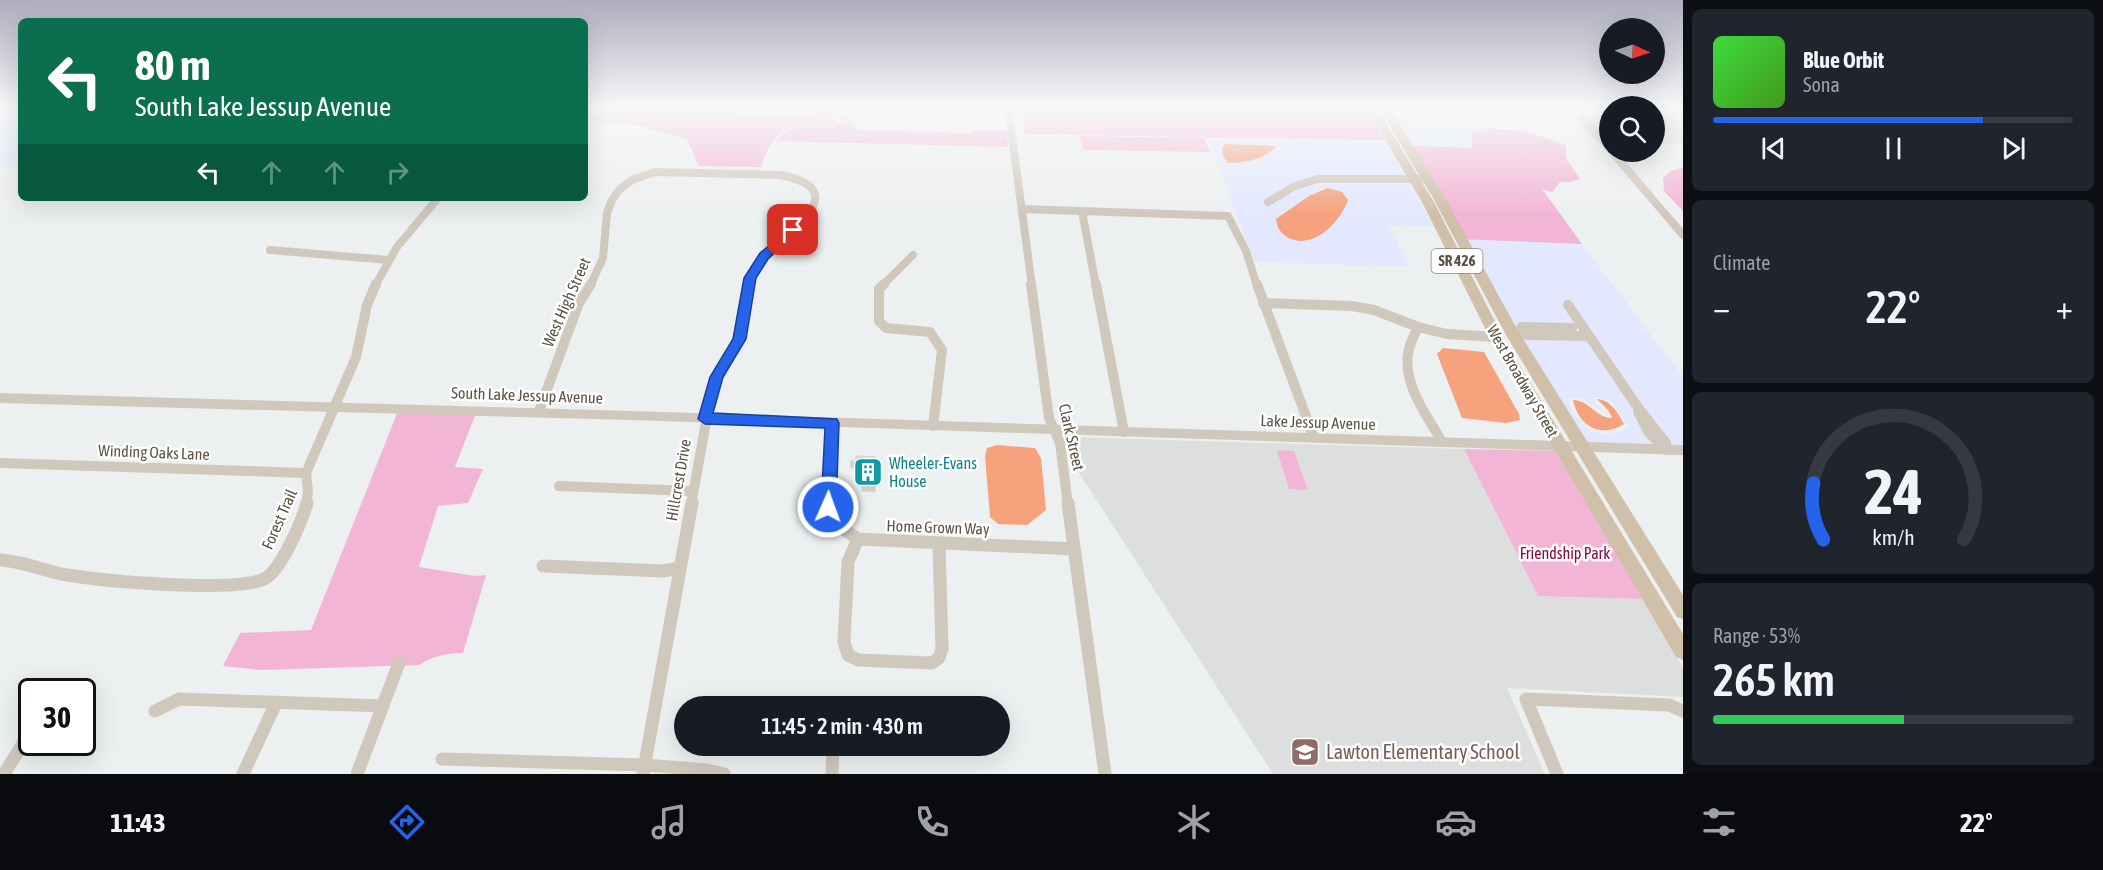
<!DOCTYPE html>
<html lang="en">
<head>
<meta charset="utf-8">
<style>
  :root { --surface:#171b24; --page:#20242c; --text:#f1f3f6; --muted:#9ea1a6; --line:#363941; --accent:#2563eb }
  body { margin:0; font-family:"Asap Condensed",sans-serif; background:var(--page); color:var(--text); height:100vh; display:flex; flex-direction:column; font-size:22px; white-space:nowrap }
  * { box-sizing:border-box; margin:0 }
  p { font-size:20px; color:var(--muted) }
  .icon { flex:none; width:33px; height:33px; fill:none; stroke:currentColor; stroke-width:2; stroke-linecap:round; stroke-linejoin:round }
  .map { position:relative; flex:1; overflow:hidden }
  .details { display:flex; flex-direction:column; gap:9px; padding:9px; background:#0d0f14; width:420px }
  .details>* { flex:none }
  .banner { position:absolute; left:18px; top:18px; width:570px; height:183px; border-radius:9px; box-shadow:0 6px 24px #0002; background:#0b6e4f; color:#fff; overflow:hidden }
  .needle { width:39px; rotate:93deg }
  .tools { position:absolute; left:1599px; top:18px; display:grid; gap:12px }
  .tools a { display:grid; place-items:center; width:66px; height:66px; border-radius:50%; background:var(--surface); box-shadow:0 6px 24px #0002; font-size:30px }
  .speed { position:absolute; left:18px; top:678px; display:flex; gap:12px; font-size:30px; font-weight:700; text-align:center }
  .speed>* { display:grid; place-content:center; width:78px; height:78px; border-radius:50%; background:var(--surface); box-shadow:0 6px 24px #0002; line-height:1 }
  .speed .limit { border:3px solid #111; border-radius:9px; background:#fff; color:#111 }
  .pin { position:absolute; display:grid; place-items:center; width:51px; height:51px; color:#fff; margin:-26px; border-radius:12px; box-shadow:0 3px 9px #0006 }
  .me { position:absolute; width:66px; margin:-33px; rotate:2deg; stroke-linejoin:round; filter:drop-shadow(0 0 4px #0008) }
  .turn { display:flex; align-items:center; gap:21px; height:126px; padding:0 18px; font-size:27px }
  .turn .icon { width:78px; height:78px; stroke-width:2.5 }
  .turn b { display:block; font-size:42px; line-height:51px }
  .lanes { display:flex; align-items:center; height:57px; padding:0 18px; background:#0003; justify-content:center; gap:30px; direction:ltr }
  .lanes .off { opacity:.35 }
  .big { font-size:45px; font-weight:600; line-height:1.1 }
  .details .tile { flex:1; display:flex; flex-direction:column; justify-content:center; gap:9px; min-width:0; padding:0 21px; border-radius:9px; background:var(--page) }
  .details .dial { align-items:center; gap:0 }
  .dial svg { height:156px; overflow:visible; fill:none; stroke:var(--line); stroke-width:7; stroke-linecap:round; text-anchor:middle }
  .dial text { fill:var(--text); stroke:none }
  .song { display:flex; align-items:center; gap:18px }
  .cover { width:72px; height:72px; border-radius:9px; background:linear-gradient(135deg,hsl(120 70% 55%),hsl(100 70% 35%)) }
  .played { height:6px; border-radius:3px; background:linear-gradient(90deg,var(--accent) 75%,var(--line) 75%) }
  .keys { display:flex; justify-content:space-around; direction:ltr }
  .heat { display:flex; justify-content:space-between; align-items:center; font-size:33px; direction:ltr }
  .charge { height:9px; border-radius:4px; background:linear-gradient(90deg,#34c759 53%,var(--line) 0) }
  .trip { position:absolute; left:674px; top:696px; width:336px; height:60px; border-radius:30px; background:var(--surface); box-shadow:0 6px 24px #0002; font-weight:600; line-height:60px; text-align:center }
  .menu { display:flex; height:96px; justify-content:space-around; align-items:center; background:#090b0e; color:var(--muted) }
  .menu .icon { width:42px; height:42px }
  .menu .active { color:var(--accent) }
  .menu b { font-size:27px; color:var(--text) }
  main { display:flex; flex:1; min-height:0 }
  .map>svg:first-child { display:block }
</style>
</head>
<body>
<main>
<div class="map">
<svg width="1683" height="774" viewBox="0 0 1683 774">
  <rect width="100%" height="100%" fill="#edf0f0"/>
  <path fill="#e3e8fe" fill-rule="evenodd" d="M0,111H21V166H0Z
    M1398,114L1464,116L1472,132L1473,148L1401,145L1384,115Z
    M1207,137L1384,140L1434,227L1388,225L1410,267L1255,262Z
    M1458,239L1582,244L1683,377V447L1672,446L1570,302H1562L1578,326L1519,325L1514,328Z
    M1520,337L1586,338L1631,405L1635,419L1655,446L1585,443ZM1574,397L1583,398L1608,416L1592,400L1594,397H1600L1611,401L1628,426L1621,431L1605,434L1591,431L1586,428L1571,409L1568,399Z"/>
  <path fill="#dcdfde" d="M1566,107H1609V142L1595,141Z
    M1655,107H1683V144L1655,143Z
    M1071,437L1464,449L1538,596L1642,599L1683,668V697L1507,688L1545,774H1273L1076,468Z"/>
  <path fill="#f3b5d6" d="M595,107H739L742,113C763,115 785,117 806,114C815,113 820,107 829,107L838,122L835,125C793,127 776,121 761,167L699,166L687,139L641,126L590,120Z
    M1021,107H1366L1384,140L1025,134Z
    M841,111L859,130L972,133L974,130L1007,131L1008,147L776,141C790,123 815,127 837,126L841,122L836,112Z
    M1488,128L1524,131L1566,145V158L1580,179L1570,182H1560L1552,192L1542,189L1582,244L1458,239L1401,145L1472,148V132Z
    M1079,136L1204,138L1210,152L1084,150Z
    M1683,167V211L1664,191L1663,178L1671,171Z
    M398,411L476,413L455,467L483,469L468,503L438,506L419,567L475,576L486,575L463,653C447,653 433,656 419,665L262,670L223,666L240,633L311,630Z
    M1464,449L1557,451L1642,599L1538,596Z
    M1277,450L1294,451L1308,490L1289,489Z"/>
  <path fill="#f5a27d" d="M1225,144L1277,146C1263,160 1248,162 1228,163L1223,156L1222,148Z
    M1328,188L1342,192L1348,200C1340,222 1314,250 1289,238C1281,234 1277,228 1276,219L1309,196Z
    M1443,348L1484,352L1519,414L1520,420L1506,423L1462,418L1437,354Z
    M1597,399C1611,400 1618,413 1624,424C1602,438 1579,428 1573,400C1589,400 1596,418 1612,418L1608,410Z
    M997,445L1035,448L1041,458L1046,510L1027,525L998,524L990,517L985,456L987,448Z"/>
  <path fill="#d1cec6" stroke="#dad8d0" stroke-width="1.5" d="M856,456L875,457V460H880L879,468H876L875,492L862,491L861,468H851V461H856Z"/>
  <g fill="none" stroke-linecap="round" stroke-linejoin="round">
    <path stroke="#d1c8bc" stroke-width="8" d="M1008,107L1032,286
      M1582,117L1610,149
      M1612,152L1683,235
      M1268,202L1293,187L1317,179H1422
      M1022,209L1228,216L1246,251L1257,286
      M1082,211L1096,286
      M270,250L389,260
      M375,286L397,247L438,198
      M590,286L603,258L607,213L612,200L619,190L632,180L655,172L781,175C858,191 784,233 764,256C756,265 752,275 749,286
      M882,286L913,255"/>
    <path stroke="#d1c8bc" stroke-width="10" d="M884,284L879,289V321L886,328L930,332L942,350L933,426
      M1031,284L1049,418L1060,443L1068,505
      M1096,284L1124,432
      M1257,284L1314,438
      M1263,303L1352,306L1374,310L1418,327L1447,334L1496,337
      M1568,305L1637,406L1666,443V450
      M1418,327C1414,335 1409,345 1408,354C1403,385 1428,417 1442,442
      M1511,331H1519L1527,335L1589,336
      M1519,331L1522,327L1572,328
      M539,411L579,303L591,284
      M1638,412L1649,433L1666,450
      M0,463L306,473
      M559,486L693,491
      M306,505L308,491L306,473L356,357L367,305L376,284
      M691,505L712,389L739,341L750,284
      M828,505L832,423"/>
    <path stroke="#d1c8bc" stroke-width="13" d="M828,503L839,526L858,539L1074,549
      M1068,503L1105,774
      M858,539L848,562L844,642L848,655L858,660L932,663L939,658L942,649L939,544
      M0,560C23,561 44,571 67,575C104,581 234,593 264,579C281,571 302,521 307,503
      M543,566L663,571L679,568
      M155,711L179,699L383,706
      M442,759L645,765L707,770L724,774
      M4,774L32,729
      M243,774L276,703
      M357,774L399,663
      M643,774L692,503
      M832,774L833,746
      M1557,774L1526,699L1669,705L1683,711"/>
    <path fill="#d1c8bc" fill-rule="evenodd" d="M0,393L631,411L1683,445V455L631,420L0,403Z"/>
    <path fill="#d0c0a9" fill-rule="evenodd" d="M1366,107H1376L1435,204L1506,343L1683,634V660L1676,657L1493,344L1423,204Z
      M1379,107H1389L1444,196L1517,329L1683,595V619L1677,617L1506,335L1432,196Z"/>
  </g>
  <linearGradient id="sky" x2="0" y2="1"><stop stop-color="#adadbd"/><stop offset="0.5" stop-color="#f7f8f8"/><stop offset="1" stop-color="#f7f8f8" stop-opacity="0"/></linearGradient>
  <rect width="1683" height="215" fill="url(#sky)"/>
  <path fill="#2563eb" stroke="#184099" stroke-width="1.5" d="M793,226L797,227V232L768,259L756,278L746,339L723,377L713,413L837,419L839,423L836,507L834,512L828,513L823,512L821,507L825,428L705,424L698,419L710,377L733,339L744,278L760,253Z"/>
  <defs>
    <g id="building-square" transform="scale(1.5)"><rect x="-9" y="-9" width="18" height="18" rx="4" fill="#0f9aa8" stroke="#fff"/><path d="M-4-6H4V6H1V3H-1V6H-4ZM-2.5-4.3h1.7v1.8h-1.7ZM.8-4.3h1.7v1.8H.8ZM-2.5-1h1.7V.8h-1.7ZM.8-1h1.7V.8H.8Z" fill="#fff"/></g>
    <g id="school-square" transform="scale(1.5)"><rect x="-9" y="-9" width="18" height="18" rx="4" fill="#8d6e63" stroke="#fff"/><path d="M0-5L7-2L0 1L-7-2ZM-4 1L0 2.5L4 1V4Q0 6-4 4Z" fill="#fff"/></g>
  </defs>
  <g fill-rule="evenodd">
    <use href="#building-square" x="868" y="472"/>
    <use href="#school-square" x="1305" y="752"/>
  </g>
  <g text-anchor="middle" stroke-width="5" stroke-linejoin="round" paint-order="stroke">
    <rect fill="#fff" stroke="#8e867b" stroke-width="1.5" x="1431.5" y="249" width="51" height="24" rx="4.5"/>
    <g font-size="15" font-weight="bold" fill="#5d5243">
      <text x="1457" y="266">SR 426</text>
    </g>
    <g font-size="16" fill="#5d5243" stroke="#fff">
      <text transform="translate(566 302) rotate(-66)" y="6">West High Street</text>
      <text transform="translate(1523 381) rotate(60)" y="6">West Broadway Street</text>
      <text transform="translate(527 395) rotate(2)" y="6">South Lake Jessup Avenue</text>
      <text transform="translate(1318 422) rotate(2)" y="6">Lake Jessup Avenue</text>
      <text transform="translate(1072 437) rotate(77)" y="6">Clark Street</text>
      <text transform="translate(154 452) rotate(2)" y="6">Winding Oaks Lane</text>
      <text transform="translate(678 480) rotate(-80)" y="6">Hillcrest Drive</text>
      <text transform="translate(279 519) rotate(-66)" y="6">Forest Trail</text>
      <text transform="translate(938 527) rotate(2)" y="6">Home Grown Way</text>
    </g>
    <g font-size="16" fill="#0d838f" stroke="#fff" text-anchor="start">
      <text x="889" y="469">Wheeler-Evans<tspan x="889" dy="18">House</tspan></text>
    </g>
    <g font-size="16" fill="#850c3e" stroke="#fff">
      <text x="1565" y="559">Friendship Park</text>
    </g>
    <g font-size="20" fill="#785e54" stroke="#fff" text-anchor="start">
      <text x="1326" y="759">Lawton Elementary School</text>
    </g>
  </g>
</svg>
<div class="tools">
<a><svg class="needle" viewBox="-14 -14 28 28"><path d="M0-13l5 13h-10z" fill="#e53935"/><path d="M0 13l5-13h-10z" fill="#9ea1a6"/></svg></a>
<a><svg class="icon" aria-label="search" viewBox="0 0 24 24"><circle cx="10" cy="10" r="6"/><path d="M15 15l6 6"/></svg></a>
</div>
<div class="speed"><div class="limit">30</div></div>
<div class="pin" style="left:793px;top:230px;background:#d93025"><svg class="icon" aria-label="arrive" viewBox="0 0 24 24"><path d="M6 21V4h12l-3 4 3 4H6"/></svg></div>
<svg class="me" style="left:828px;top:507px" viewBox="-20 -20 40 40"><circle r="17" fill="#2563eb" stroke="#fff" stroke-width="3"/><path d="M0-11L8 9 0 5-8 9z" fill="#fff"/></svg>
<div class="trip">11:45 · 2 min · 430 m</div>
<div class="banner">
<div class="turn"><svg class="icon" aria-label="left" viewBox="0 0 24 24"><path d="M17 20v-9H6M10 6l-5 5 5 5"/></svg><div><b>80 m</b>South Lake Jessup Avenue</div></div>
<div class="lanes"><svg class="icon" aria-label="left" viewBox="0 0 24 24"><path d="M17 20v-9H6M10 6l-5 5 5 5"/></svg><svg class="icon off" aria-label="ahead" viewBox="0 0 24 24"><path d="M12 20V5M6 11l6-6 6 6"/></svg><svg class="icon off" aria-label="ahead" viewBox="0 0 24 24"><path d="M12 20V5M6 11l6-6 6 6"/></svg><svg class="icon off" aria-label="right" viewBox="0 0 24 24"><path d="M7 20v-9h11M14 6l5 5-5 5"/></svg></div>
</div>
</div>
<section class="details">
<div class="tile">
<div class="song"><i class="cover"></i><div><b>Blue Orbit</b><p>Sona</p></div></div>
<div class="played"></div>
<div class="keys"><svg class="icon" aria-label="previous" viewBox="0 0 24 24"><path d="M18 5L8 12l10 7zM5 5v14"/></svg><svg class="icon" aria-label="pause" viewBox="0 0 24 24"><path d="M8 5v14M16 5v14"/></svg><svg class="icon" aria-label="next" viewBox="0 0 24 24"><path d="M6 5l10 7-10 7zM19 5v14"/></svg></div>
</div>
<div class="tile"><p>Climate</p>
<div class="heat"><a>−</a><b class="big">22°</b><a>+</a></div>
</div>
<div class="tile dial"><svg viewBox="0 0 100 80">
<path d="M14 69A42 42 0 1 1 86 69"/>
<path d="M14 69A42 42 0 0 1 9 40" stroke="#2563eb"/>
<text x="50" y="56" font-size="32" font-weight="700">24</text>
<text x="50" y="72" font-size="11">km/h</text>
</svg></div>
<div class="tile"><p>Range · 53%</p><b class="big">265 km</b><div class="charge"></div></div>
</section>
</main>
<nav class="menu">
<b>11:43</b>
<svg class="icon active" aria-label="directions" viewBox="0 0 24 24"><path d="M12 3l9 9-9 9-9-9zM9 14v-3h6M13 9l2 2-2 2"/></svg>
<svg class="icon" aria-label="music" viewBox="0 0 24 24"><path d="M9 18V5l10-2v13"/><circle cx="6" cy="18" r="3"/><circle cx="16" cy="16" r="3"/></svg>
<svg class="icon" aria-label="phone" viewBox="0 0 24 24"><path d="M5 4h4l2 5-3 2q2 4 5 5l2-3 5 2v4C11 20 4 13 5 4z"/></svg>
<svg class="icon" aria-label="climate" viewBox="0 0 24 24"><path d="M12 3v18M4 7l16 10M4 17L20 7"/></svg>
<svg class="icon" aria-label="car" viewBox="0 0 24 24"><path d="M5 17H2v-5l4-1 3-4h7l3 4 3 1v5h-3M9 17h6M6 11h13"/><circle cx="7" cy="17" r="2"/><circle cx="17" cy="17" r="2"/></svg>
<svg class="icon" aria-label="filters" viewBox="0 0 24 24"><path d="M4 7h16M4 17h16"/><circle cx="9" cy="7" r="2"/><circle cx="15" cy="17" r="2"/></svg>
<b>22°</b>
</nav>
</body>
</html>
